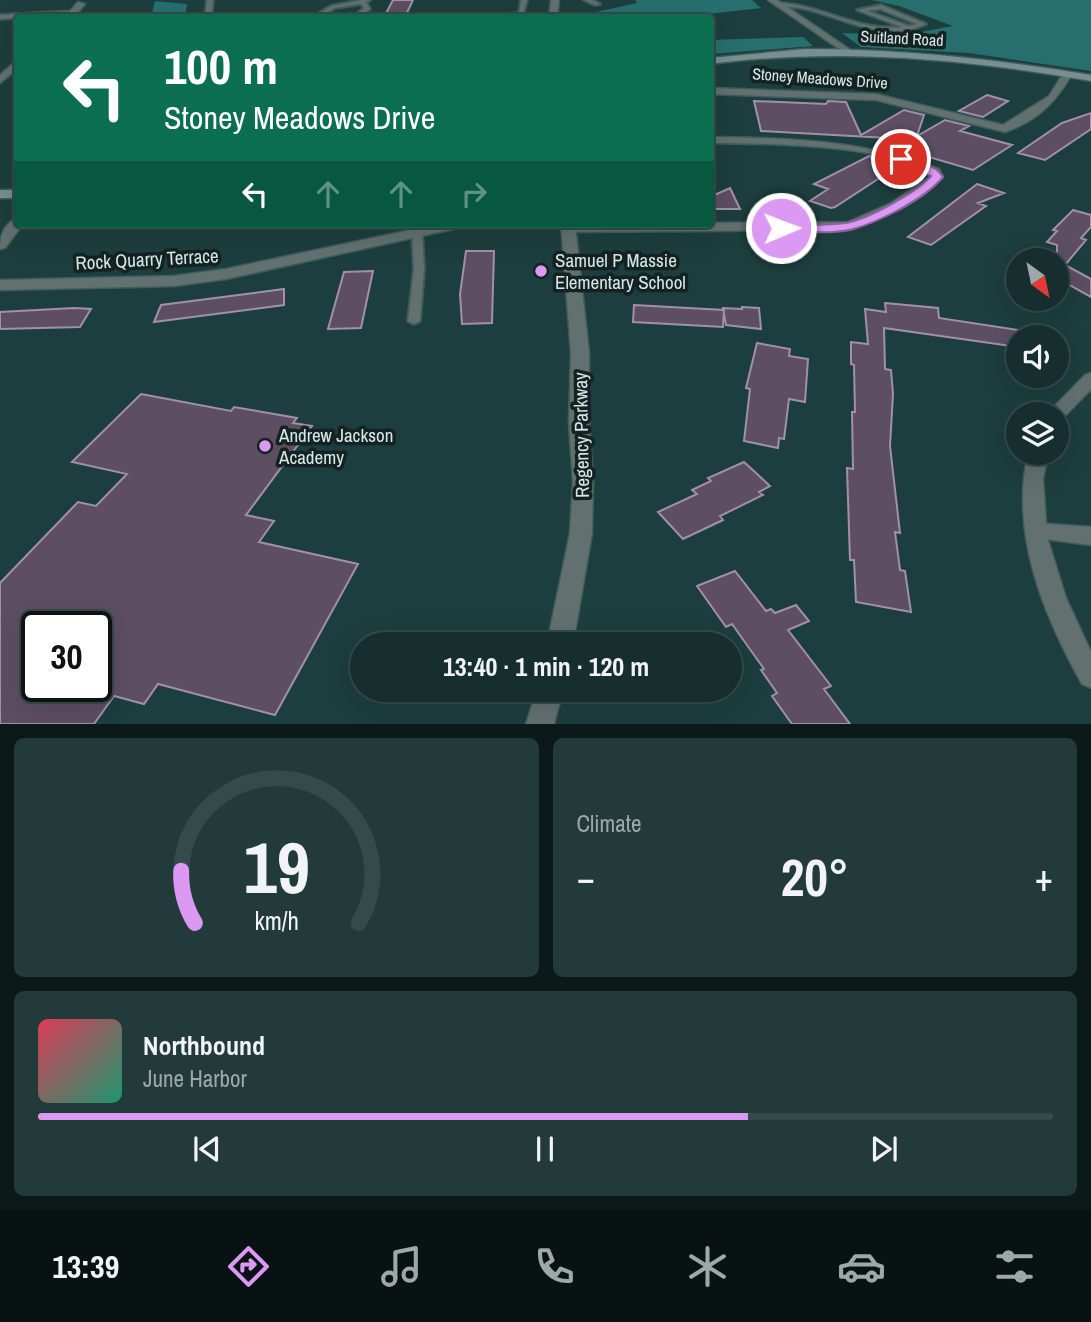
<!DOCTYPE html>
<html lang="en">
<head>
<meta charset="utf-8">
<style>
  :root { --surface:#162e2e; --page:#233a3a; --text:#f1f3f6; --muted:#9ea8aa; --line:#354a4a; --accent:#dc99f4 }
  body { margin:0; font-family:"Archivo Narrow",sans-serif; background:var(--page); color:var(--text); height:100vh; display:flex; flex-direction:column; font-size:26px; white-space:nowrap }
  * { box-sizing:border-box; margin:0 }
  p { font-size:23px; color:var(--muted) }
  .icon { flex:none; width:38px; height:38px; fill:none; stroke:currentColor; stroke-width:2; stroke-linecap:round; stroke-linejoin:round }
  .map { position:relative; height:724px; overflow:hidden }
  .panel { display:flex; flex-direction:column; gap:14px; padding:14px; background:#0c1919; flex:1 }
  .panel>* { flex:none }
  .guide { position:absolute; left:14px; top:14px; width:700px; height:214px; border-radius:7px; box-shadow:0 7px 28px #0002,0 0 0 2px var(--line); background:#0b6e4f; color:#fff; overflow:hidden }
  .needle { width:46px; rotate:147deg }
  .buttons { position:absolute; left:1006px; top:248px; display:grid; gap:14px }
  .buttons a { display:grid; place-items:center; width:63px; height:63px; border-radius:50%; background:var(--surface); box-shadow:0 7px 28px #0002,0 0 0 2px var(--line); font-size:35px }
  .speed { position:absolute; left:21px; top:611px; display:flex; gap:14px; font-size:35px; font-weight:700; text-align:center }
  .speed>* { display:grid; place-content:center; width:91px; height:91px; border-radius:50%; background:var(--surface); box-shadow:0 7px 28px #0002,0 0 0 2px var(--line); line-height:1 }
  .speed .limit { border:4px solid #111; border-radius:10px; background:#fff; color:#111 }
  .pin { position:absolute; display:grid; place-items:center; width:60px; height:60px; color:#fff; margin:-30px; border:4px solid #fff; border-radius:50%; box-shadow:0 2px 7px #0007 }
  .me { position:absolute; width:77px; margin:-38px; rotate:89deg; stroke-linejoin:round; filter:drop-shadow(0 0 5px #0008) }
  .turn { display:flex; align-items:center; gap:24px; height:147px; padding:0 35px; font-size:32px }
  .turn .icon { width:91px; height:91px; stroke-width:2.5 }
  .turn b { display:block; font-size:49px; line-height:60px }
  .lanes { display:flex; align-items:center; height:66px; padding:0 35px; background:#0003; justify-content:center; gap:35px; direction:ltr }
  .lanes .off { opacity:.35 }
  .big { font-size:52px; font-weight:700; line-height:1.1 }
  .panel .widget { flex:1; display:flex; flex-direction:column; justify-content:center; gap:10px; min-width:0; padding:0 24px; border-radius:10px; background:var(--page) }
  .panel .dial { align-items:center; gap:0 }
  .dial svg { height:182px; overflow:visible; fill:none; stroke:var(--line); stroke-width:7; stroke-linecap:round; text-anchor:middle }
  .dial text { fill:var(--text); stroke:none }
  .song { display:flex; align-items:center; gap:21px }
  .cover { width:84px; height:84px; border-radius:10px; background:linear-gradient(135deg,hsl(350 70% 55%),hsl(160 70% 35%)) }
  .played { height:7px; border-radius:4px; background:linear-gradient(90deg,var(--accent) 70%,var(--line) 70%) }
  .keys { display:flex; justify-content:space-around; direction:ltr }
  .heat { display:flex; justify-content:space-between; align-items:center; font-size:38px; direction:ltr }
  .panel .tiles { flex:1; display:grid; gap:14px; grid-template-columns:1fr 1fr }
  .widget:last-child { grid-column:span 2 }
  .trip { position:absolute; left:350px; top:632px; width:392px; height:70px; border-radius:35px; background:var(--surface); box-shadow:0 7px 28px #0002,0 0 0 2px var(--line); font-weight:700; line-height:70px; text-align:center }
  .dock { display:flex; height:112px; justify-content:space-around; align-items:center; background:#091212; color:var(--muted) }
  .dock .icon { width:49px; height:49px }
  .dock .active { color:var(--accent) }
  .dock b { font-size:32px; color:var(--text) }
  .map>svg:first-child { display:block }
</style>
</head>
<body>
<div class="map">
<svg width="1091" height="724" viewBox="0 0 1091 724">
  <rect width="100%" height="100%" fill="#1d3e3e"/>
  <path fill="#276f6f" d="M635,0H752L761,8L682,17H573L637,3Z
    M872,0H1091V71L969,53L861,47L842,33L904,35L953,26L899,6Z
    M155,1L187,4L185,17H151Z
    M803,37L813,46L711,54V40Z"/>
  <path fill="#5d4e63" stroke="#a190a7" stroke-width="2" fill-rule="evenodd" d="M393,0H413L405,17H384Z
    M987,95L1008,101L983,117L959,111Z
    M754,101L826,104L828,101L846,102L861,135L904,110L924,115L917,136L945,120L969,126L960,131L1012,145L973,170L919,154L913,157L883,149L906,139L761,131Z
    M1091,113V129L1045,160L1018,153L1062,123Z
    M869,156L901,164L835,207L831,208L810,201L828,189L814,184Z
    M977,184L1004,193L978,203L986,206L931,245L908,237Z
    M730,188L740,209H710V197Z
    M1073,210L1091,215V227L1081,238L1086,240L1065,265L1091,279V297L1057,278V261H1045L1048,256L1057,260V245L1047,242L1057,231L1053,230Z
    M466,251H494L492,323L462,324L460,294Z
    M373,271L361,328L328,329L344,272Z
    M284,289V305L154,322L161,305Z
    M885,303L938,308L939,318L1018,330V347L884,328L885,369L891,370L893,394L890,446L900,533L895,532L900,570L905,571L911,612L856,602L854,560H850L847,468L853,469L852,412H855L854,365L851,364V342L868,344L865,309L886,312Z
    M634,305L724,310L723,327L633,322Z
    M742,307L759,308L761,329L726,325L723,308L742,309Z
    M74,308L91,309L80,327L0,329V312Z
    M757,343L790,349L789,356L808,359L805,402L789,399L784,439L779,438L778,448L744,441L750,389L746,388Z
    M141,394L231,411L234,407L297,418L293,423L312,426L246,515L274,521L259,542L358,564L275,715L158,684L144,704L114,696L94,724H0V583L78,502L96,506L127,474L72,462ZM37,626H96V686H37Z
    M744,462L770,486L759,492L763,495L720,516L723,520L683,539L658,512L697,494L692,490L711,481L708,478Z
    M735,571L766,611L771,609L775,613L796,605L809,621L788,630L831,686L824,689L850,724H792L772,696L777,693L761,670L764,669L732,624L726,627L697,586Z"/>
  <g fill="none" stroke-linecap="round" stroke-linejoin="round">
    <g stroke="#3e5c5c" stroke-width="4">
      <path id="service" d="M207,0H213L211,18H205Z
        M362,0H370L366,2L370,9L358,18H352L364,8L361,4L335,8L318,18H311L331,6Z
        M521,0H527L523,15L478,18L519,13Z
        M584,0H592L600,4L595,5Z
        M779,3C822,5 859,32 902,27L857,10L881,5L926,24C885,43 849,20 810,10C799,7 788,7 777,6ZM880,9L917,24L909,26L867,11Z
        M76,11L74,14L0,19V15Z
        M417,229L422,232L424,269L420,321L414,324L408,321L414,269L412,232Z"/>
    </g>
    <g stroke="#3e5c5c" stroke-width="3">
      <path id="minor" d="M551,0H559L557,18H549Z
        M768,0H777L855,53L848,55Z
        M78,2L85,4L73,18H64Z
        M18,59V68L0,83V75Z
        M1064,72L1072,74C1055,103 1037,121 1005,132L876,100L710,94V88L876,94L1003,125L1049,96Z
        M710,137C790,138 864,140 939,169L943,177L923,195L901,209L850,230L569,232L562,228L568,224L848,222L891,203L931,176C891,143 763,144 710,143Z
        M18,218V224H23L5,248L0,249C0,236 4,223 18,218Z
        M439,224H465L458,228L226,279L174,286L0,290V280L174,276L226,269Z
        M1036,523L1091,527V545L1028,537L1025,531L1028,525Z"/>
    </g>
    <g stroke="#3e5c5c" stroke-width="3">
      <path id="tertiary" d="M561,224H575L589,353V423L593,482L592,533L573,644H547L570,533L573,482L569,423L571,353Z
        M1091,373V389L1062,419L1057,421V415H1046L1085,375Z
        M1028,453H1048L1043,479L1047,537L1066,598L1091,652V688L1082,684C1043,614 1010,534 1028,453Z
        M537,690H563L554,724H526Z"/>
    </g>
    <g stroke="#3e5c5c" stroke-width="3">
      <path id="secondary" d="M805,49C902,49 996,59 1091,75V81C964,59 839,47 710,64V58Z
        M0,190H18V198H0Z"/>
    </g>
    <use href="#service" fill="#627070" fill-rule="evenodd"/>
    <use href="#minor" fill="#627070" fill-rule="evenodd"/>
    <use href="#tertiary" fill="#627070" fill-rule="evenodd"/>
    <use href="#secondary" fill="#788f8f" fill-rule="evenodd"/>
  </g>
  <path fill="#dc99f4" stroke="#8f639f" stroke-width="2" d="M897,157C910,156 936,165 943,177C926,198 879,222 853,229C831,235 803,231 781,232L775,228L781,225C802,224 825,226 846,223C869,219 915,193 931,176L897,161Z"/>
  <g fill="#dc99f4" stroke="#142222" stroke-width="2.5">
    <circle cx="541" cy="271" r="7"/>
    <circle cx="265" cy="446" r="7"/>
  </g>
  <g text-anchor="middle" stroke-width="7" stroke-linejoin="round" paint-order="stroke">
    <g font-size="16" fill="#d5e7e7" stroke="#142222">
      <text transform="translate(902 38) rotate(3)" y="6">Suitland Road</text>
      <text transform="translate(820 78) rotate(4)" y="6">Stoney Meadows Drive</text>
    </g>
    <g font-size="19" fill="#d5e7e7" stroke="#142222">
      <text transform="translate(147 259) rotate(-3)" y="7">Rock Quarry Terrace</text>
      <text transform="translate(581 435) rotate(-91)" y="7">Regency Parkway</text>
    </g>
    <g font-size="19" fill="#d5e7e7" stroke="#142222" text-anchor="start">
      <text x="555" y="267">Samuel P Massie<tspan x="555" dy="22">Elementary School</tspan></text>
      <text x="279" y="442">Andrew Jackson<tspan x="279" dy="22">Academy</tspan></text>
    </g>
  </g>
</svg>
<div class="buttons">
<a><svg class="needle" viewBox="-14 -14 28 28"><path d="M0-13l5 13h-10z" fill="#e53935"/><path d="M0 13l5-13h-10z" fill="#9ea8aa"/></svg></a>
<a><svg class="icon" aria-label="sound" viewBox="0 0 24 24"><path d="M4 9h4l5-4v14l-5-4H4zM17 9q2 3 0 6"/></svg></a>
<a><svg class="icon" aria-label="layers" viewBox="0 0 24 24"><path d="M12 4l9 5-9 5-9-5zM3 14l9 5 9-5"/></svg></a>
</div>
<div class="speed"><div class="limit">30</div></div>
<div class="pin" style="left:901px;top:159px;background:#d93025"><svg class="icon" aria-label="arrive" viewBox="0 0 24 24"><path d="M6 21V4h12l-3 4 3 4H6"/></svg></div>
<svg class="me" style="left:781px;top:228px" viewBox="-20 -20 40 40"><circle r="17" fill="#dc99f4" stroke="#fff" stroke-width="3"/><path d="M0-11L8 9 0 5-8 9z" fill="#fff"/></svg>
<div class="trip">13:40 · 1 min · 120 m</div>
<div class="guide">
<div class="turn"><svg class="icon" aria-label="left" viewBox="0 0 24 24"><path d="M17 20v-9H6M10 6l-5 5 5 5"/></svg><div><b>100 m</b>Stoney Meadows Drive</div></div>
<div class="lanes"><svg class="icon" aria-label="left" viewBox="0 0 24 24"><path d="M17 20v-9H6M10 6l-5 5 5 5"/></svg><svg class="icon off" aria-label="ahead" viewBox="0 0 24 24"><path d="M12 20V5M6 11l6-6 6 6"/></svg><svg class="icon off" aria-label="ahead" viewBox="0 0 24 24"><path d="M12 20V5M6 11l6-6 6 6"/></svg><svg class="icon off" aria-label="right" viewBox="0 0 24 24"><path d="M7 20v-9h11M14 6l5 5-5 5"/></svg></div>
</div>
</div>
<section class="panel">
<div class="tiles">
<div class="widget dial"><svg viewBox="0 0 100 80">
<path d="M14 69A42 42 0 1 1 86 69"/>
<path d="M14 69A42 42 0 0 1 8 46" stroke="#dc99f4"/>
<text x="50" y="56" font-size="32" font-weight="700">19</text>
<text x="50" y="72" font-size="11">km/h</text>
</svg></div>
<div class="widget"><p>Climate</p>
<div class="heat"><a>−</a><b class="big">20°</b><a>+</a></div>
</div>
<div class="widget">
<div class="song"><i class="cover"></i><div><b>Northbound</b><p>June Harbor</p></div></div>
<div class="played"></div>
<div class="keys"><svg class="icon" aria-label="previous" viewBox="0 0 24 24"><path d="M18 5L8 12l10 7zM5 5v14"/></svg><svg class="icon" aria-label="pause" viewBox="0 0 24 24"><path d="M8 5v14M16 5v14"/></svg><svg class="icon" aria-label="next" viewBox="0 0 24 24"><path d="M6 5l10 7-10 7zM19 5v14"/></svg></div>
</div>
</div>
</section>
<nav class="dock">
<b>13:39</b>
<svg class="icon active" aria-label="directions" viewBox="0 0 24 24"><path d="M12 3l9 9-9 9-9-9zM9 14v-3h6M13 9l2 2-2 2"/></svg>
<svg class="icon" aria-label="music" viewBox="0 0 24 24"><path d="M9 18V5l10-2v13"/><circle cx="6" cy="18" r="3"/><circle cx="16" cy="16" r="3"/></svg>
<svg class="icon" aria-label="phone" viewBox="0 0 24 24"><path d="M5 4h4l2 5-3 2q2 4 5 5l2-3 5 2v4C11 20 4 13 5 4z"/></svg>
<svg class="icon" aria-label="climate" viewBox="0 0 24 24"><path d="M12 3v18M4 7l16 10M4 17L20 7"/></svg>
<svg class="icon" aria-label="car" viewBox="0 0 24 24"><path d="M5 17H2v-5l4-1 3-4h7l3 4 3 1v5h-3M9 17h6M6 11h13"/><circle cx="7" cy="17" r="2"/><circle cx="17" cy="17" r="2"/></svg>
<svg class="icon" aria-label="filters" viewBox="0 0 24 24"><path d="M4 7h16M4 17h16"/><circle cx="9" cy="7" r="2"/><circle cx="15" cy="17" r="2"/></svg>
</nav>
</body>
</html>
